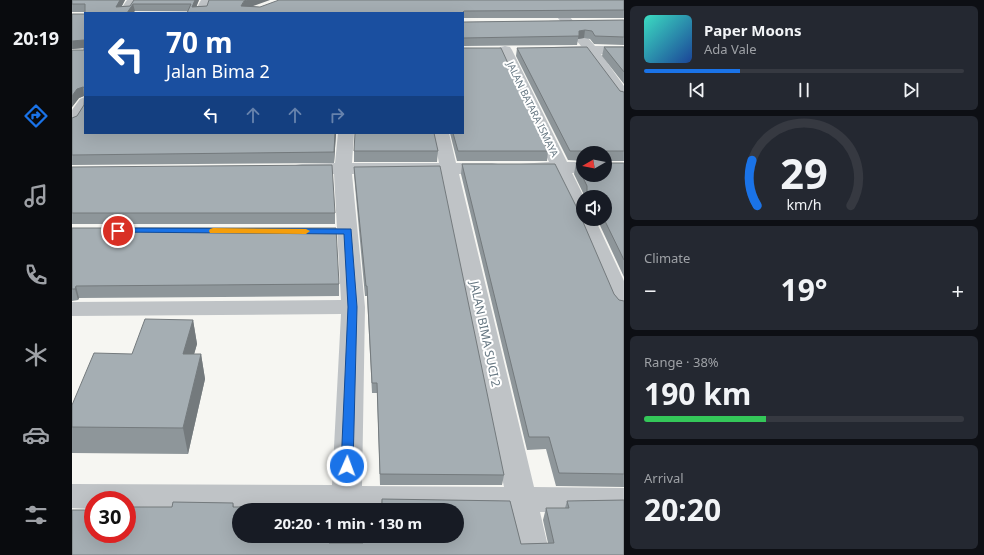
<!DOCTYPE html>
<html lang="en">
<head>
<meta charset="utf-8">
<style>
  :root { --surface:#171b24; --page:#242831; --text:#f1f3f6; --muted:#9ea1a6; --line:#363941; --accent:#1a73e8 }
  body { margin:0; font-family:"Noto Sans",sans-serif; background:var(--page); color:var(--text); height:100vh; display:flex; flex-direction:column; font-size:15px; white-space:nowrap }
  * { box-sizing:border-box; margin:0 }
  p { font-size:13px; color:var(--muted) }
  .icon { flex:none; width:22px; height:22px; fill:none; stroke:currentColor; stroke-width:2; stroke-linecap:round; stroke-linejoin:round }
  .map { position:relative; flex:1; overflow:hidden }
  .sheet { display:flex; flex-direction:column; gap:6px; padding:6px; background:#0d0f14; width:360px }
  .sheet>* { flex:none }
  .top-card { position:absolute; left:12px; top:12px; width:380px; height:122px; border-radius:0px; box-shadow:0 4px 16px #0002; background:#1a4fa0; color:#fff; overflow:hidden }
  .needle { width:26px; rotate:261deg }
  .tools { position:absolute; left:504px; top:146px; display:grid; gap:8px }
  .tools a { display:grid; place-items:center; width:36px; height:36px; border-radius:50%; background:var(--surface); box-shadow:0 4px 16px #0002; font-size:20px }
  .speed { position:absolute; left:12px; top:491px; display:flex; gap:8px; font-size:20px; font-weight:700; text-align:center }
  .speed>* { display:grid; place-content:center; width:52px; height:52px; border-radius:50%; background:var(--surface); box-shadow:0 4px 16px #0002; line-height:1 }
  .speed .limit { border:6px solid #d22; background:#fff; color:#111 }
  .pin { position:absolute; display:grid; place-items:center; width:34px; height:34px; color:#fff; margin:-17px; border:2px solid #fff; border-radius:50%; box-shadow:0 1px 4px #0007 }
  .me { position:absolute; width:44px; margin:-22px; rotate:2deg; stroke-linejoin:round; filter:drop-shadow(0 0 3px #0008) }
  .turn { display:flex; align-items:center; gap:14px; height:84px; padding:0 16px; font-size:18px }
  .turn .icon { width:52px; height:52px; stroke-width:2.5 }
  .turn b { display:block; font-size:28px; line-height:34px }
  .lanes { display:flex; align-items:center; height:38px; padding:0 16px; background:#0003; justify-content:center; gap:20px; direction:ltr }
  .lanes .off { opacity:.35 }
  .big { font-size:30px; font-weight:700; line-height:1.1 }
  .sheet .tile { flex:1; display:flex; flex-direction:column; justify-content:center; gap:6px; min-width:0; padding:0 14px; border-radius:6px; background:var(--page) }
  .sheet .dial { align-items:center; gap:0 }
  .dial svg { height:104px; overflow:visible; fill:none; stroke:var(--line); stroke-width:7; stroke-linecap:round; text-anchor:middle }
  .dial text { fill:var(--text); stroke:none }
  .song { display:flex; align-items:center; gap:12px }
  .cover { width:48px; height:48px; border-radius:6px; background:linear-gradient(135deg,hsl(170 70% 55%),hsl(220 70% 35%)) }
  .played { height:4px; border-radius:2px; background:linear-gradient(90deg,var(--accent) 30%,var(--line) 30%) }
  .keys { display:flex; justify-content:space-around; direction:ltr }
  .heat { display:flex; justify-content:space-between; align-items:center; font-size:22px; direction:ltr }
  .charge { height:6px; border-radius:3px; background:linear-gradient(90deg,#34c759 38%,var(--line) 0) }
  .trip { position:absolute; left:160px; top:503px; width:232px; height:40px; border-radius:20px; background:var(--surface); box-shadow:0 4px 16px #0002; font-weight:700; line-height:40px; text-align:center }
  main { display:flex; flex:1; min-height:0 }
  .menu { display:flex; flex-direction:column; width:72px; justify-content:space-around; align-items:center; background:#090b0e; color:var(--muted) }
  .menu .icon { width:28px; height:28px }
  .menu .on { color:var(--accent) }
  .menu b { font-size:18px; color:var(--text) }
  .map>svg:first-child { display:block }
</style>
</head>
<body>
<main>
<nav class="menu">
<b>20:19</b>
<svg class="icon on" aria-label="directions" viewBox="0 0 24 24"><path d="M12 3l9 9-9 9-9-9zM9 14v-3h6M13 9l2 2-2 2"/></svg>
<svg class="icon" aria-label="music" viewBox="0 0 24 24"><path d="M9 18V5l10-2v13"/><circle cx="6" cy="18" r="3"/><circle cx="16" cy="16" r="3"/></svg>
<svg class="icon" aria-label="phone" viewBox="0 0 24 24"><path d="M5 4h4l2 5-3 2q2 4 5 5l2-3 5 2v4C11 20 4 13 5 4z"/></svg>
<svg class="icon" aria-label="climate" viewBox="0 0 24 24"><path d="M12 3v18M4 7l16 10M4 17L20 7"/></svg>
<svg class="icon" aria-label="car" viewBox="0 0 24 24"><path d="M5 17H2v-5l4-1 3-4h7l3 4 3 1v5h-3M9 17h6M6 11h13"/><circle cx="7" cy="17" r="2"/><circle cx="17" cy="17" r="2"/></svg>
<svg class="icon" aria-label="filters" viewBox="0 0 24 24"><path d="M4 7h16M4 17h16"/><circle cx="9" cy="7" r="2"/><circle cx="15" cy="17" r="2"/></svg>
</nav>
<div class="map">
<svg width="552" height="555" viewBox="0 0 552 555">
  <rect width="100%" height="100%" fill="#f6f6f2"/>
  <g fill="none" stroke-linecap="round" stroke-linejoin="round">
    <path fill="#bfc3c6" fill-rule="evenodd" d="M55,0H67L58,13H46Z
      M129,0H141L134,13H122Z
      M471,0H483L523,46H552V54H529L552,86V100L547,99L515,54L482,53L480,50L482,47L509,46Z
      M433,46L438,47L440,50L495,162H511V172L500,173L512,197L511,219H523L552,281V312L544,310L540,305L504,218L482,173H454L448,172L445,168L448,164L477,162L426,50L428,47Z
      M13,97V114L6,125L0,127V110L8,99Z
      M266,133H282L280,163H367L361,133H377L384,163H420L426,164L429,168L426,172L420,173L387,174L462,487L552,488V512H468L478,555H446L437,512L385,511V510L55,509V500H21V509L0,508V484L260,485L269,314L0,316V302L269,300L262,174H230L224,173L221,169L224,165L230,164L263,163ZM280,174H369L432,487L290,486L293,307Z
      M258,536H290V555H258Z"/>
  </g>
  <path fill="#8e969a" d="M0,0H53L50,6H58L62,0H127L124,6H179L188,7L552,0V18H391V13L63,11L13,13V133H264L262,163L0,165V118L5,116L12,105V96L7,98L0,107V50H12V48L0,49L13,14V12H0Z
    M552,20V45L522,44L518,39L512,38L506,39L505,45L391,46V21L392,22Z
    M532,47H552V84L530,56Z
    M445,48L548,91L552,92V161H534V163H552V277L525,219H533V197H513L502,174L504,163L511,175L533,153H511V161L496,160L444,56Z
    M378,133H391L476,151L475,161H385Z
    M282,151H366L365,162H282Z
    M390,164L542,294L547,300L552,301V487L484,486L474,449L455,450L389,174Z
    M0,167L263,213V224H0Z
    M282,167L432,475L430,485H308L305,393H300L295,296H293L282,175Z
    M0,228L267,284V296L7,298L6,300L0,301Z
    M121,320L125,344L122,354H129L133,379L116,454L0,453V405L60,354Z
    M310,499L438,501L449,544L476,543L471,520L474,508H493L495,501L552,500V555H0V510H21V534H55V507H100L101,502L161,503L162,507H199V510H167V536H257V543H291V536H385V510H298V506H309Z"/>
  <path fill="#747a7d" d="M48,0H53L46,13L44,7Z
    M123,0H127L122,13L120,7Z
    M175,0H198L173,9L169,6L172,1Z
    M61,4L63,11L61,13H55Z
    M513,30L512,38L506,39L507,31Z
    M12,40L13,48L0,49V41Z
    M11,87L12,96L7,98L0,107V96L5,89Z
    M263,133H264L262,163V152Z
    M4,286L7,298L6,300L3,289Z
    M121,320L125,344L115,379L111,354Z
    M129,354L133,379L116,454L111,428Z"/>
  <path fill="#a5aeb3" stroke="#747a7d" d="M0,0H48L44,7L58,6L62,0H123L120,7L135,6L137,0H175L172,1L169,6L188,7L207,0H552V10L392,11L390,13H115L119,4H61L55,13H13V133H263L262,152L0,155V118L5,116L12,105L13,88L11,87L5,89L0,96V50H12V40L0,41V14H13V4H0Z
    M552,20V37L523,36L520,31L513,30L507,31V36L391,38V21L392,22Z
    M391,47L392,48H429L476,151H386L381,133H391Z
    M515,47L548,91L552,92V151H534V163H552V260L532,219H533V197H515V186L504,163H511V175H533V153H514V151H498L445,48Z
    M532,47H552V72Z
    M283,133H362L366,151H282Z
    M390,164H483L505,208L542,294L547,300L552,301V474L487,473L477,437H457Z
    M260,165L263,213H0V167Z
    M368,166L432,475L308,474L305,383H300L295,286H294L282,167Z
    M0,228H264L267,284L4,286L3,289H0Z
    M73,319L121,320L111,354H129L111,428L0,427V405L22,353L60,354Z
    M310,499L438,501L449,544L482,543L474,508H497L495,501L552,500V555H0V510H21V534H55V507H100L101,502L161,503V507H199V510H167V536H257V543H291V536H385V510H298V506H310Z"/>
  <path fill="#1a73e8" stroke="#114b97" d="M46,228L279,229L285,307L281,466L279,470L275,471L271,470L269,466L276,307L272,234L43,232L42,231L43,229Z"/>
  <path fill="#f59e0b" d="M141,228L234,229L238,231L234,234L138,233L137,231L138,229Z"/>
  <g text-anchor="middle" stroke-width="4" stroke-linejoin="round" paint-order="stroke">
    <g font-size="10" fill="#667782" stroke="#fff">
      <text transform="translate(461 109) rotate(64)" y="4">JALAN BATARA ISMAYA</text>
    </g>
    <g font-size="12" fill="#667782" stroke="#fff">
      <text transform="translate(413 334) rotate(78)" y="4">JALAN BIMA SUCI 2</text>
    </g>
  </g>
</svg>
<div class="tools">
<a><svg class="needle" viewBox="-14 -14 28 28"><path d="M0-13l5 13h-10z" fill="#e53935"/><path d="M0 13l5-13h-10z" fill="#9ea1a6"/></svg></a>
<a><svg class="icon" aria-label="sound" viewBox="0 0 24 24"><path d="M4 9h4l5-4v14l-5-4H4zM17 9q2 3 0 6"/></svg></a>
</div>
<div class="speed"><div class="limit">30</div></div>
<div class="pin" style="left:46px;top:231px;background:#d93025"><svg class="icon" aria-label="arrive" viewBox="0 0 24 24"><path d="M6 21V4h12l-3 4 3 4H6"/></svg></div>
<svg class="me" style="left:275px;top:466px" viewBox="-20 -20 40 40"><circle r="17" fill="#1a73e8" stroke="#fff" stroke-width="3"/><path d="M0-11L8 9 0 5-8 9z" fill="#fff"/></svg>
<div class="trip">20:20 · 1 min · 130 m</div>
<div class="top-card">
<div class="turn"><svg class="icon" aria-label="left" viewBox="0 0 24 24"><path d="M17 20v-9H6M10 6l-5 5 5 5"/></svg><div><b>70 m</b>Jalan Bima 2</div></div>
<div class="lanes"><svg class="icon" aria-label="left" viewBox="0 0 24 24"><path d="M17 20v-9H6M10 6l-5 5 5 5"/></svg><svg class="icon off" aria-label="ahead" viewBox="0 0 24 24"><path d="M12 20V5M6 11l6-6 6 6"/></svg><svg class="icon off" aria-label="ahead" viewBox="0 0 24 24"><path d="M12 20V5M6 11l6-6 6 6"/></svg><svg class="icon off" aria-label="right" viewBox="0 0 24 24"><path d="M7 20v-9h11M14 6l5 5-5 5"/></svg></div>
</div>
</div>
<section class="sheet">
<div class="tile">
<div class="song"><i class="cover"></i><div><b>Paper Moons</b><p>Ada Vale</p></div></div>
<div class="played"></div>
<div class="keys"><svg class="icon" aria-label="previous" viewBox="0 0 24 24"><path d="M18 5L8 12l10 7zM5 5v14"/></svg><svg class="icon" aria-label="pause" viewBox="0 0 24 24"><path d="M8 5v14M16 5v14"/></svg><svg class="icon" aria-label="next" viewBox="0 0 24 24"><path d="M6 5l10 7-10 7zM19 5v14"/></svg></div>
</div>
<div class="tile dial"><svg viewBox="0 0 100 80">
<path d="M14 69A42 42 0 1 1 86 69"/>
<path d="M14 69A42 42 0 0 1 10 34" stroke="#1a73e8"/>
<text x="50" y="56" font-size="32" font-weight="700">29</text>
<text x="50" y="72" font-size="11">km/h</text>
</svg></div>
<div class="tile"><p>Climate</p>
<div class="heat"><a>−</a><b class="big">19°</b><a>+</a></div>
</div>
<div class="tile"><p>Range · 38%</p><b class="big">190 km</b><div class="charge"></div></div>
<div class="tile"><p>Arrival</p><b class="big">20:20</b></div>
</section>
</main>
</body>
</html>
